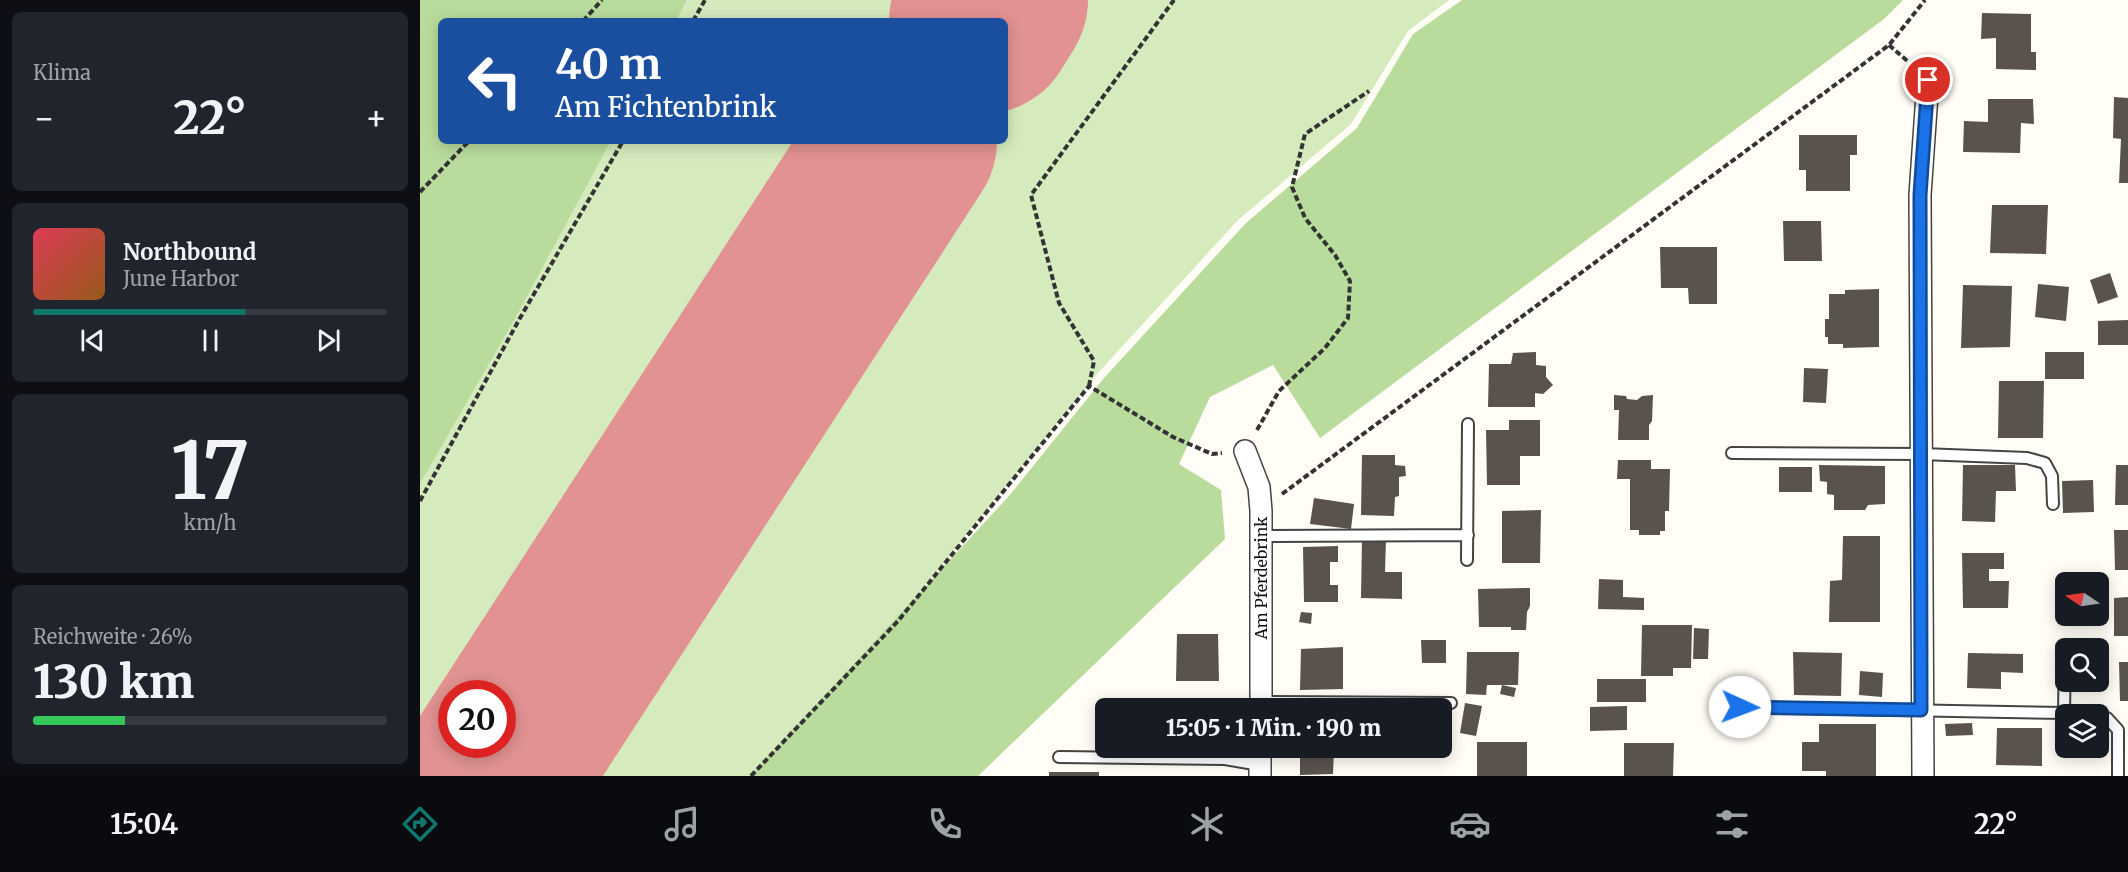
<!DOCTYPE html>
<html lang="de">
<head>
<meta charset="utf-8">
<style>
  :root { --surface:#171b24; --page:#20242c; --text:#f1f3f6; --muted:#9ea1a6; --line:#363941; --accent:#0f766e }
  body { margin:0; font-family:Merriweather,serif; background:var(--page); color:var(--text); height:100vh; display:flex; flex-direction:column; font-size:22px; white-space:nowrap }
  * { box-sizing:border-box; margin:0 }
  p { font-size:20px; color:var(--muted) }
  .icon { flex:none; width:33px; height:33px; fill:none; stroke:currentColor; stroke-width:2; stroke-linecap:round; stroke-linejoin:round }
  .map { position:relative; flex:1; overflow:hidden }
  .side { display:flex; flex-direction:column; gap:12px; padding:12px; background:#0d0f14; width:420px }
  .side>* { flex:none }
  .banner { position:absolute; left:18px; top:18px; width:570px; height:126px; border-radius:9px; box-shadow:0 3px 15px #0003; background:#1a4fa0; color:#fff; overflow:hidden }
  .needle { width:39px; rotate:283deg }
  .fabs { position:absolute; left:1635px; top:572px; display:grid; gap:12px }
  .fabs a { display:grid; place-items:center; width:54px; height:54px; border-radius:9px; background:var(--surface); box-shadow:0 3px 15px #0003; font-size:30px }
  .speed { position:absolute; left:18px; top:680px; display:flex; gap:12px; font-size:30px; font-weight:700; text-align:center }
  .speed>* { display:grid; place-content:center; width:78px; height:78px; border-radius:50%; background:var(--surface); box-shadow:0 3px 15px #0003; line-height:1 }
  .speed .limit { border:9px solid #d22; background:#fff; color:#111 }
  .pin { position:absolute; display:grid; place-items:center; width:51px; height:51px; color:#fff; margin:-26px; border:3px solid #fff; border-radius:50%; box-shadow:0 2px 6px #0007 }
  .me { position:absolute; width:66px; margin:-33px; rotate:92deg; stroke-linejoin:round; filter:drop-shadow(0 0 4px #0008) }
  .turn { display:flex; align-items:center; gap:21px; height:126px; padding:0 18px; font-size:27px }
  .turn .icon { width:78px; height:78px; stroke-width:2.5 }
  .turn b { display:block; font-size:42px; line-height:51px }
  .big { font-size:45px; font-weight:800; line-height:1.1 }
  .side .tile { flex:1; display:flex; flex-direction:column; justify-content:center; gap:9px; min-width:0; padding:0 21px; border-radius:9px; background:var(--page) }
  .side .dial { align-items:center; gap:0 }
  .dial b { font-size:78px; line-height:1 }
  .song { display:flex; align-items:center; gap:18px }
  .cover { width:72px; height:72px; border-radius:9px; background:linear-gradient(135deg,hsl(350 70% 55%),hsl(30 70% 35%)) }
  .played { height:6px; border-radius:3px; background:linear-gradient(90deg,var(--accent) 60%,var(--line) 60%) }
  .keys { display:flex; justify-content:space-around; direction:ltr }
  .heat { display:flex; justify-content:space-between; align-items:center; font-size:33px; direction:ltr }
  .charge { height:9px; border-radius:4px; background:linear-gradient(90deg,#34c759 26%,var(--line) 0) }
  .trip { position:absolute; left:675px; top:698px; width:357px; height:60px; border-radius:9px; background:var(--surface); box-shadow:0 3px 15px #0003; font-weight:800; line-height:60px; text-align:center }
  .menu { display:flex; height:96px; justify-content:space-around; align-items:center; background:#090b0e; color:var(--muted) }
  .menu .icon { width:42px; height:42px }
  .menu .current { color:var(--accent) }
  .menu b { font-size:27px; color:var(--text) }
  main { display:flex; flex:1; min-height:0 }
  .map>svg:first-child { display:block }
</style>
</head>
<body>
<main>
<section class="side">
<div class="tile"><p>Klima</p>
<div class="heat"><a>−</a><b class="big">22°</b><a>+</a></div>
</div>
<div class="tile">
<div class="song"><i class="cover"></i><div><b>Northbound</b><p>June Harbor</p></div></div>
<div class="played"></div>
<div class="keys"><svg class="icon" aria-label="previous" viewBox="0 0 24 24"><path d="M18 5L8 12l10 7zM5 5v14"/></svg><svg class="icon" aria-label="pause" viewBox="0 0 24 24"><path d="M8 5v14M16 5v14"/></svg><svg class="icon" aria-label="next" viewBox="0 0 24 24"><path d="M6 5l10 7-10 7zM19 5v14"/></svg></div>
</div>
<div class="tile dial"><b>17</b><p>km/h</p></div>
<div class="tile"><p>Reichweite · 26%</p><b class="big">130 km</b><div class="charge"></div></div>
</section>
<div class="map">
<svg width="1708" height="776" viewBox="0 0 1708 776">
  <rect width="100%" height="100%" fill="#fffdf5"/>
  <path fill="#d5ebbd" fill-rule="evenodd" d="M267,0H1029L988,31L931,124L817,221L678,373L477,619L330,776H0V484L95,319L191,141H585V21H256ZM32,693H82V744H32Z"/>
  <path fill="#b9dc9c" d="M0,0H267L256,21H21V141H191L95,319L0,484Z
    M1042,0H1483L1464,19L900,438L853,365L790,397L759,464L801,490L805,539L558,776H330L589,496L684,378L826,223L937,128L993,34Z"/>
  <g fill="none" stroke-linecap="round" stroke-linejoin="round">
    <path stroke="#e29292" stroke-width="186" d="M562,21L575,0
      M72,776L484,141"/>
  </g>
  <path fill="#5a524d" d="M1562,13L1611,14V52H1616V70L1576,69V38L1561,39Z
    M1694,97L1708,98V183H1699L1701,139L1693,138Z
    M1568,99H1613L1614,124L1601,123L1600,153L1543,152L1544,121L1568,122Z
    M1379,135H1437V155H1430V191H1386V170H1379Z
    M1572,205H1628L1626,254L1570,253Z
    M1363,221H1401L1402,261H1364Z
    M1240,247H1297V304H1269L1268,288H1241Z
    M1690,273L1698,297L1678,304L1670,280Z
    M1618,284L1649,287L1646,321L1615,317Z
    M1543,285L1592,286L1590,347L1541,348Z
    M1459,289V347L1423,348V344H1408V337H1405V319H1409V294H1425V290Z
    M1708,320V345H1678V321Z
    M1116,352V365L1126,366V377L1133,385L1123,394L1115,393V407H1068L1069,364H1091L1093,353Z
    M1625,352H1664V379H1625Z
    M1384,368L1408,369L1406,403L1383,402Z
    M1579,381H1624L1623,438H1578Z
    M1194,395L1206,396L1207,399L1217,400L1222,396L1233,395L1232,421L1229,425V440H1198L1199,410H1194Z
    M1089,420H1120V456H1100V485H1067L1066,430H1089Z
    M942,455H975V465L985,466L986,476L979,477V496L975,497L974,516L941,515Z
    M1198,460H1231V469H1250L1249,511H1245V531H1240V535H1219V530H1210V479H1197Z
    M1399,465L1465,466V504L1448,505L1445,510H1414V495L1407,494V482L1400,481Z
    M1543,465H1595L1596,491H1576L1575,522L1542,521Z
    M1696,465H1708V505H1695Z
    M1359,467H1392V492H1359Z
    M1673,480L1674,512L1643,513L1642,481Z
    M894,498L934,504L931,529L890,524Z
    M1121,510L1120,563H1082V511Z
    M1694,530H1708V570H1695Z
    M1423,536H1460V622H1409L1410,581L1422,580Z
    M942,538L966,539L965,572H982V599L941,598Z
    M918,546V562H910V585H918V602H884L883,547Z
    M1542,553H1584V569H1569V581H1589L1588,608H1543Z
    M1179,579L1203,580V597L1224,598V610L1178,609Z
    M1110,588V606L1107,612L1106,630H1091V627H1059L1058,589Z
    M1708,597V636H1694V598Z
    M881,612L892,613L891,624L879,622Z
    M1222,625H1272L1271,668H1253V676H1221Z
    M1274,628L1289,629L1288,659H1273Z
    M757,634H798L799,681H756Z
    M1001,640H1026V663H1002Z
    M923,647V689L880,690L881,649Z
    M1047,652H1099L1098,685H1067L1066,695L1046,694Z
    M1373,652L1422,653L1421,696L1374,695Z
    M1548,653L1603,654V673L1581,672V689L1547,688Z
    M1699,662H1708V701H1700Z
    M1440,671L1463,673L1462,697L1439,695Z
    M1177,679H1226V702H1177Z
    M1082,685L1096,688L1094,697L1080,694Z
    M687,703H727V708H687Z
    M1045,703L1062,706L1056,736L1040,733Z
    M1207,706V730L1170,731V707Z
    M1552,723L1553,735L1526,736L1525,724Z
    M1399,724H1456V776H1406V771H1382V742H1399Z
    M1577,728H1622V766L1576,765Z
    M1057,742H1107V776H1057Z
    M1204,743H1254L1253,776H1204Z
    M880,747H924V750H914L913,774L880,775Z
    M949,747H973L974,756L950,757Z
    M629,772H679V776H629Z"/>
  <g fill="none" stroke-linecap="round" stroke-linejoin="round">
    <g stroke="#444" stroke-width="14">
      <path id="lane" d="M1312,453L1502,454L1607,458L1625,463L1632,476L1633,504
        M842,536L1048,535
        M1047,560L1048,424
        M841,702L1031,703
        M1320,707L1644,713L1645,654
        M1678,717L1687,718L1698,730V776
        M639,757L805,759L840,765"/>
    </g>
    <g stroke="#444" stroke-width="24">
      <path id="street" d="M825,451L839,487L841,511V708
        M840,776V747
        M1503,776L1500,195L1508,80"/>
    </g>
    <path stroke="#333" stroke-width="4" stroke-dasharray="6 3" stroke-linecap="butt" d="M163,21L182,0
      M273,21L285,0
      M1469,45L1492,65
      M0,192L49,141
      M669,386L674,361L639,303L611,195L754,0
      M837,430L859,391L905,348L928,318L930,281L915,255L885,218L872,187L885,134L949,91
      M862,494L1469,45L1505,0
      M0,501L100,318L203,141
      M331,776L478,621L669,386L753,437L792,454L802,453"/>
    <use href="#lane" stroke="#fff" stroke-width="10"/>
    <use href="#street" stroke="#fff" stroke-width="21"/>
  </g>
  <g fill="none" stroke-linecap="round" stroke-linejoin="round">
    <g stroke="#114b97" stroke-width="15">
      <path id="route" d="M1320,707L1501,710L1500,195L1508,80"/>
    </g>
    <use href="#route" stroke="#1a73e8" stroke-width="10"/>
  </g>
  <g text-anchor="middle" stroke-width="6" stroke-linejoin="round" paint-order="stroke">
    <g font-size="16" fill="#111" stroke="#fff">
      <text transform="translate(841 578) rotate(-90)" y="6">Am Pferdebrink</text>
    </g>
  </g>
</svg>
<div class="fabs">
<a><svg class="needle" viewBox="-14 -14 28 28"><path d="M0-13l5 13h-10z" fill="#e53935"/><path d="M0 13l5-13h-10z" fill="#9ea1a6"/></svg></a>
<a><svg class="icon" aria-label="search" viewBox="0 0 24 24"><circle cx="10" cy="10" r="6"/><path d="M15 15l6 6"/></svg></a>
<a><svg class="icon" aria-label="layers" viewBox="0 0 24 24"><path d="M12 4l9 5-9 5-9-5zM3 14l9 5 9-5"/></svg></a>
</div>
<div class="speed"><div class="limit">20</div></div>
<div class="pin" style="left:1508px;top:80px;background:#d93025"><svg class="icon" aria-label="arrive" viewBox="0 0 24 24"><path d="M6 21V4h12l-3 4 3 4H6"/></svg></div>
<svg class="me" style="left:1320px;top:707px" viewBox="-20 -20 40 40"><circle r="19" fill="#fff"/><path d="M0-13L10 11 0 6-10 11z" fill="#1a73e8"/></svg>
<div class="trip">15:05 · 1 Min. · 190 m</div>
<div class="banner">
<div class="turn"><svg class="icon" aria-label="left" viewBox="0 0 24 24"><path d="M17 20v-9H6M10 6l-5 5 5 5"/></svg><div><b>40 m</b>Am Fichtenbrink</div></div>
</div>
</div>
</main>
<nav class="menu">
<b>15:04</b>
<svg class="icon current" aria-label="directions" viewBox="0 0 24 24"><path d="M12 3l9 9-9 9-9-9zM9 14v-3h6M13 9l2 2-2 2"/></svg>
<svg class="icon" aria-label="music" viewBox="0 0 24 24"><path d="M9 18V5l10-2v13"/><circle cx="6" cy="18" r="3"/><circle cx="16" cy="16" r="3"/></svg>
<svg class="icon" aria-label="phone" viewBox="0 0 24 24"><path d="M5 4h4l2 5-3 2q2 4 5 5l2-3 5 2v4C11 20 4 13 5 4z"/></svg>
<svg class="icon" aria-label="climate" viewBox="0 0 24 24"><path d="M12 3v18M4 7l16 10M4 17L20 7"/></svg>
<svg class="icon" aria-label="car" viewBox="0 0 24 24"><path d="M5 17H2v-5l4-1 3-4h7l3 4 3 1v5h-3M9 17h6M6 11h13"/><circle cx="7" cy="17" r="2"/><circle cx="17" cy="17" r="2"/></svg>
<svg class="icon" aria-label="filters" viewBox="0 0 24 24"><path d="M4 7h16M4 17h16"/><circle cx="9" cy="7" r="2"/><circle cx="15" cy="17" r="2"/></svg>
<b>22°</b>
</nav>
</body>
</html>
